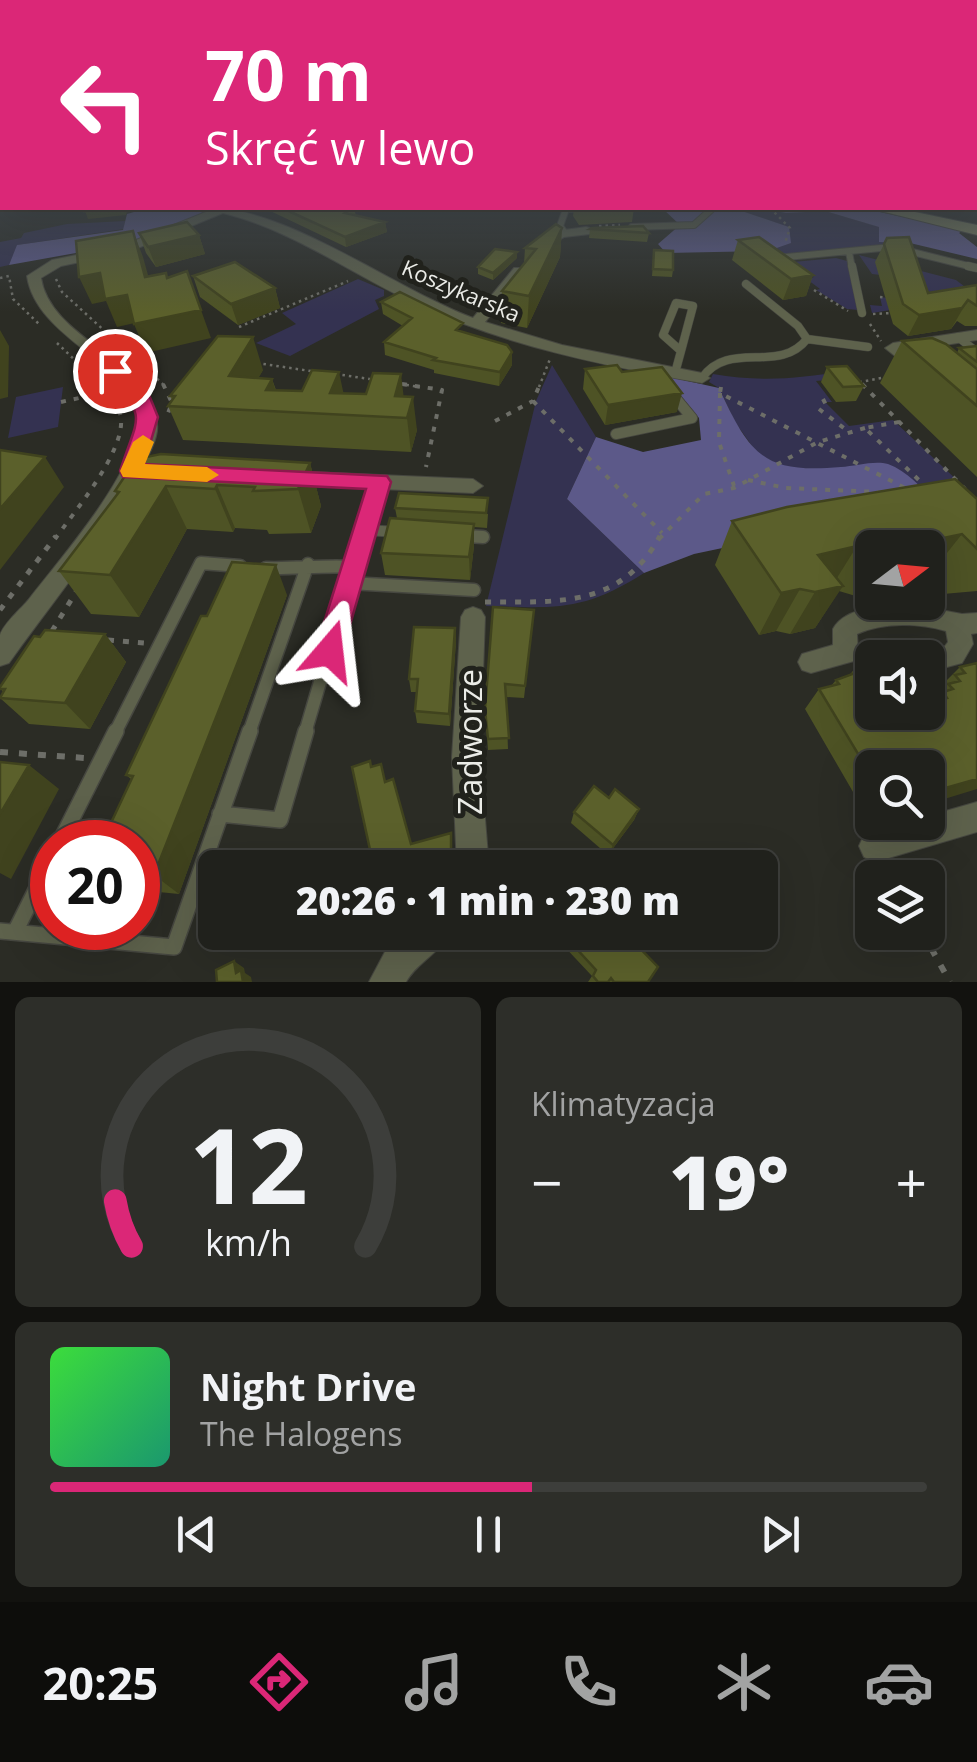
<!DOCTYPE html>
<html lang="pl">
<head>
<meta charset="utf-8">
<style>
  :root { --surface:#20211c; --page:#2d2e29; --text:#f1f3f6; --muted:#a2a3a3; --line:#3d3e3b; --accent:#db2777 }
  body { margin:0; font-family:"Open Sans",sans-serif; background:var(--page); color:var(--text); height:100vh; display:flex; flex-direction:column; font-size:38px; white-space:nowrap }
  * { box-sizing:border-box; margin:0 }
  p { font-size:32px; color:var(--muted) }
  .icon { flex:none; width:55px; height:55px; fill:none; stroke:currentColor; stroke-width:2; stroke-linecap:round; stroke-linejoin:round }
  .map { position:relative; height:982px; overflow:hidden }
  .details { display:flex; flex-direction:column; gap:15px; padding:15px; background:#12120f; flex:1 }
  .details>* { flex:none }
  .banner { position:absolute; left:0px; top:0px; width:978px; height:210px; box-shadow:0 10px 40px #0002,0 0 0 2px var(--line); background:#db2777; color:#fff; overflow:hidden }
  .needle { width:65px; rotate:74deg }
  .fabs { position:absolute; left:855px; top:530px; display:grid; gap:20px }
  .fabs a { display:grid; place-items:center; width:90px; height:90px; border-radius:15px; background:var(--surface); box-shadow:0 10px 40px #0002,0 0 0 2px var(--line); font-size:50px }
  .speed { position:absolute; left:30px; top:820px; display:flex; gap:20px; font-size:50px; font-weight:700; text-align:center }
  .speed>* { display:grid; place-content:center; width:130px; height:130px; border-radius:50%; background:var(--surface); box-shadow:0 10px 40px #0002,0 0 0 2px var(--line); line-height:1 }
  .speed .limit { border:15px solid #d22; background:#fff; color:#111 }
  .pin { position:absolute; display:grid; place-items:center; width:85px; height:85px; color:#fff; margin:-42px; border:5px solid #fff; border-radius:50%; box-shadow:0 2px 10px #0007 }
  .me { position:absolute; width:110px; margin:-55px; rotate:17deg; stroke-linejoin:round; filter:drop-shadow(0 0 8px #0008) }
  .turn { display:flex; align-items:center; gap:35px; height:210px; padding:0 40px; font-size:45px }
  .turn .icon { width:130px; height:130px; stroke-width:2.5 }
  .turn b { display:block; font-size:70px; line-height:85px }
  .big { font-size:75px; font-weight:800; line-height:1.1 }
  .details .tile { flex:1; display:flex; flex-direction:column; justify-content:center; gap:15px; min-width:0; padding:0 35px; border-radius:15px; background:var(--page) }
  .details .dial { align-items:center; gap:0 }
  .dial svg { height:260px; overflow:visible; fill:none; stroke:var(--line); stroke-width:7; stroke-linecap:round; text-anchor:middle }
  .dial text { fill:var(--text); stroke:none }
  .song { display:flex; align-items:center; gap:30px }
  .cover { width:120px; height:120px; border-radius:15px; background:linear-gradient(135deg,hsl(120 70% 55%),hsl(160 70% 35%)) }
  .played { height:10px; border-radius:5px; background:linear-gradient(90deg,var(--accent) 55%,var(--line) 55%) }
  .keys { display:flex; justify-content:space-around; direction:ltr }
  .heat { display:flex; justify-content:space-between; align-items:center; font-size:55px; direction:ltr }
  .details .tiles { flex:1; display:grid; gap:15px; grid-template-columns:1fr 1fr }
  .tile:last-child { grid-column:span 2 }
  .trip { position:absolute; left:198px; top:850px; width:580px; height:100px; border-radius:15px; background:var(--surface); box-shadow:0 10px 40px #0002,0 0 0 2px var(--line); font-weight:800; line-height:100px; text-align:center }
  .tab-bar { display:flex; height:160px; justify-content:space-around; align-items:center; background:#0d0d0b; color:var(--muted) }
  .tab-bar .icon { width:70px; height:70px }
  .tab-bar .active { color:var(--accent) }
  .tab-bar b { font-size:45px; color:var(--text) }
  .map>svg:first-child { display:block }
</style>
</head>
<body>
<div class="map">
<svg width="977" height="982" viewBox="0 0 977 982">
  <rect width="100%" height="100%" fill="#2b2c25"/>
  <path fill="#343251" d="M733,208L825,211L880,227L890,246L792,256L768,251L788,227Z
    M125,221L124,229L18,245L9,265L0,267V242L21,238L24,233L67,224Z
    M859,255L956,280L977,296L872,313L870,305L882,306L880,297L913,301L907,278L872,274Z
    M836,258L847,261L858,310L847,309L816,290L820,289L808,280L814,277L793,262Z
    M358,279L384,290V296L375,300L379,309L290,356L256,343L296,324L282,313Z
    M552,365L596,437L567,499L644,573C583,612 555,608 486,606L536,401Z
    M843,371L850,378L816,381L832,402H825L849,426L893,420L975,497L936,503L818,469L785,468L757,453L735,422L719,388L709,382L713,374C758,382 798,379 843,371Z
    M63,387L58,427L8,438L16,397Z"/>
  <path fill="#5c5989" d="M148,208H193L203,213L126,244L9,265L17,245L123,230L127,214Z
    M662,208H733L789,227L791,243L768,251L666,253L658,244L680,225Z
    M761,208H861L963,230L959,233L977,247V259L910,243L879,242V227L825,211L786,213Z
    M665,376L719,388C750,455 764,474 841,467C855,466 875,460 888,464C907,471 922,488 936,503L694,554L644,573L567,499L596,437L643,452L701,440L699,418Z"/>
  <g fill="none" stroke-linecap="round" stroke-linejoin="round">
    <g stroke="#464740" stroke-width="8">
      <path id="lane-far4" d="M632,227L694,225L713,208
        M565,233L560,226L566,209L583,208
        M849,252L852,268
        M776,258L892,247L977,268"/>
    </g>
    <g stroke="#464740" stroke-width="9">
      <path id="lane-far3" d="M852,266L862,313
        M968,266L977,268
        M746,284L798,326L807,339L868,347
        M676,303L693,306L681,351L663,335Z
        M958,337L977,352
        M675,373L681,351
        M702,378C729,339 779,375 807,339"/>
    </g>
    <g stroke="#464740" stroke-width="12">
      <path id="lane-far2" d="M616,434L692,418L673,395
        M365,530L399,532
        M461,536L483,537
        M362,539L379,482"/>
    </g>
    <g stroke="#464740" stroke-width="15">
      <path id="lane-far1" d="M466,536L483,537
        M266,568C296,569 323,565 354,567
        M349,583L474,590
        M115,733L201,563L240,566
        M249,733L308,564
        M305,733L363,536"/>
    </g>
    <g stroke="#464740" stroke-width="18">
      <path id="lane" d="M220,814L280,820L306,731
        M60,842L116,731
        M0,931L174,947L250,731
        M15,932L52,858"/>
    </g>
    <g stroke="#464740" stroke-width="2">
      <path id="street" d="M210,208C288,208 395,289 473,318L514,268H524V274L485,322L562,345L702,373L710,378L702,383C606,366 511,347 423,307C355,277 296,231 223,213L128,252L61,266L41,278C47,316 87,338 115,361C135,378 160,403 157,431C155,445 146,460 139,473C104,541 53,601 9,663L0,666C0,658 0,643 0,635C4,623 21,609 29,599C60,559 141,467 138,417C135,365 36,339 27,276L52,260L121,246L211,210Z
        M586,227L590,228V234L564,237L541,249L535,245L557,231Z
        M977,330V340L906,351L923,367L915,372L885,348L893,343Z
        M288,471L473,479L483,486L473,493L288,485L278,478Z
        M914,605L962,614L977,613V633L971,634L973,644L962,663L928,672V658H917L919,653L945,646L948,642L946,631C919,623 883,622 857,634L858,653L854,661L811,673L802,670L798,662L802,654L833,645V629C846,605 890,605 914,605Z
        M473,607L481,610L485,617L480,757L489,868H457L452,757L461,617L465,610Z
        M977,802V832L875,862L864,857L859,846L864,835L904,822H928V816Z
        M405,932H449C440,954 417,962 406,982H369L387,948Z"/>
    </g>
    <g stroke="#464740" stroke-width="2">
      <path id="secondary" d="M869,208H896L977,225V235Z"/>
    </g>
    <path stroke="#6d6e68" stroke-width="2.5" stroke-dasharray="2.5 4" stroke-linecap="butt" d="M770,208L790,228L785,243
      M599,226L620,225
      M0,278L9,276L13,299L40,325
      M56,279L62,292L166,387
      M814,290L848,311
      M880,297L890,298
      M873,314L893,313
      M870,324L881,341
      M239,327L348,281
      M57,343L103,387
      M257,363L317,372
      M336,374L376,380
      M400,384L420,387
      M539,387L550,359
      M865,387L860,382L887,377"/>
    <path stroke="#6d6e68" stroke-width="4" stroke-dasharray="5 8" stroke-linecap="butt" d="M163,384L172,403L166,418
      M402,384L442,390L426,467
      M862,384L965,489
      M721,387L720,393L905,488
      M720,393L719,442L734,486
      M823,399L828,409
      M533,401L662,533
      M61,402L106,392
      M819,409L849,432
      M495,421L533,401L540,384
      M899,422L865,428L924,485
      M748,480L786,488L878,492
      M55,539C74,512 124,453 121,419C120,406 109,394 101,384
      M659,539L704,494L734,488L818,442L865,428"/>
    <path stroke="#6d6e68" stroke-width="5" stroke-dasharray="6 9" stroke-linecap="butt" d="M485,602C558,602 621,608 660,536
      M0,610L56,536
      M52,631L76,592
      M108,640L144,643"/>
    <path stroke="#6d6e68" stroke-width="6" stroke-dasharray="8 11" stroke-linecap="butt" d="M0,752L85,758
      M887,868L892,878
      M922,932L950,982"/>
    <use href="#lane-far4" stroke="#5e624c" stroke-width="6"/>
    <use href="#lane-far3" stroke="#5e624c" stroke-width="8"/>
    <use href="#lane-far2" stroke="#5e624c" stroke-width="10"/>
    <use href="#lane-far1" stroke="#5e624c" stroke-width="12"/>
    <use href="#lane" stroke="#5e624c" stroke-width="15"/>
    <use href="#street" fill="#5e624c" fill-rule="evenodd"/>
    <use href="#secondary" fill="#7b805c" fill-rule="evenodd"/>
  </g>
  <path fill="#4e5325" d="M264,208H354L356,216L385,222L387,232L346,247Z
    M574,208H634L632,222L579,225L573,216Z
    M562,228L560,257L527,328L501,323L502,291L524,264L525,248Z
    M590,229L649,233L647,242L589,238Z
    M139,233L199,235L205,254L156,267L146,253Z
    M738,240L813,275L806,296L783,300L732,260Z
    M884,244L928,293L977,285V326H965L957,321L951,329L908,336L893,324L875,262Z
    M654,250L673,270L672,277L652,276Z
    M517,258L493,280L478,274V267Z
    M193,276L275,288L280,308L238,325L200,297Z
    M381,302L512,352V365L499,386L434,373V370L385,355L384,342L403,326L383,314Z
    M902,341L957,353L959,348L977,346V477L880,383Z
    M827,367L864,386L856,401L836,402L821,382Z
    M585,369L622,372L677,412L605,425L583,389Z
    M263,370L258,378L272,379L276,390L403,396L417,430L411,452L183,440L168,406L172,400L170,396Z
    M310,463L321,506L311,533L269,534L267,530L235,528L233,532L187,529L139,617L91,614L59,571L117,495L115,491Z
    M399,493L488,514L487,528L474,527V546L470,580L385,575L381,553L397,518L395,508Z
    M977,499V591L943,594L928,577V548H872V599L869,600L839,591L815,628L790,634L776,631L759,635L715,565L732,521Z
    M287,595L179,894L138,890V842L131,779L126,775L207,616Z
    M534,610L524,698L506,697L508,749L488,750L485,709Z
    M455,628L456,641L450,726L417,723L415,711L417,692H411L409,679Z
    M105,634L126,662L90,729L29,724L0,698L3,692L0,687L40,637Z
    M977,663L928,768H872V811L869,812L860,804L805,709L819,689L831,686L836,680L849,676L855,668L871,664L872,712H928L929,702L941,689L939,688L960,667Z
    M609,798L639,809L634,820L608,855L571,823L574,812Z
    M274,932H301V942L278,947L273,943Z
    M564,932L648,982H588L592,976L560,942Z"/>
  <path fill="#40431e" d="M119,208H128L126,215L88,219L85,211Z
    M385,222L387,232L346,247L345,237Z
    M562,228L560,257L527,328L529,296Z
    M133,231L143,257L156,304L145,277Z
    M199,235L205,254L156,267L148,247Z
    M517,252V258L493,280V273Z
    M100,273L127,295L139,322L117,327L106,301L92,304L79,277Z
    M813,275L806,296L783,300L791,279Z
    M275,288L280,308L238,325L231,304Z
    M968,300L951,329L908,336L919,315Z
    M201,310L211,338L146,353L134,324Z
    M0,330L9,346L8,397L0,399Z
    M253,337L263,370L240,410L229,376Z
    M512,352V365L499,386L500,372Z
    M339,372L346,405L330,393Z
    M401,374L405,408L395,396Z
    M272,379L282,412L266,390Z
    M682,393L677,412L605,425L608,405Z
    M413,397L417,430L411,452L407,418Z
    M45,457L64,487L0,570V509Z
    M310,463L321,506L311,533L298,489Z
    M217,485L235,528L233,532L215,489Z
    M166,486L187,529L139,617L110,575Z
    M474,524V546L470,580L469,557Z
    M962,534L928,577V548H920L924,542Z
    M857,546L830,589L843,586L815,628L790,634L815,592L800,589L776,631L759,635L781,593L818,555Z
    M276,565L287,595L179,894L154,875Z
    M455,628L456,641L450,726L449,714Z
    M105,634L126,662L90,729L65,703Z
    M29,765L59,789L11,879L0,873V814Z
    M977,779V789L928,804V793Z
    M639,809L634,820L608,855L613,845Z
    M451,833L452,868H432V865Z
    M430,855L432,864L424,868H400Z
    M234,961L244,968L245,973L251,977L252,982H244L236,973Z"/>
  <path fill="#5b602b" stroke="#40431e" stroke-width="2.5" d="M0,176H2V200H0Z
    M86,208H119L85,211Z
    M282,208H354L345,213L385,222L345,237Z
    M187,222L199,235L148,247L139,233Z
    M556,224L562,228L529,296L502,291L536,249L525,248Z
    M643,226L649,233L590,229L592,228Z
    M133,231L145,277L166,273L167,278L187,271L201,310L134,324L127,295L105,299L100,273L79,277L76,241Z
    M759,237L813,275L791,279L738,240Z
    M909,237L928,293L977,285V306L968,300L962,308L919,315L903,304L884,244L887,238Z
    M495,249L517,252L493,273L478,267Z
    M654,250L673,251V270L653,269Z
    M235,262L275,288L231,304L193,276Z
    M400,292L463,323L456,330L507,345L512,352L500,372L433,360L436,358L384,342L412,318L381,302Z
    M218,336L253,337L229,376L272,379L266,390L302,391L312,370L339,372L330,393L366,394L373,373L401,374L395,396L413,397L407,418L168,406L175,396H170Z
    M932,338L946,344L977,369V406L902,341Z
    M977,346V362L959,348Z
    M617,365L622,372L662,367L682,393L608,405L585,369Z
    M847,366L864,386L843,387L827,367Z
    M0,450L45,457L0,509Z
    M161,454L310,463L298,489L253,491L255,487L217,485L215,489L166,486L110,575L59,571L119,492L115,491L136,459Z
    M955,479L977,499V549L962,534L924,542L928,546L921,548H872V550L857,546L818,555L843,586L815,592L800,589L781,593L732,521L787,507Z
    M399,493L488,498L486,513L395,508Z
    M390,518L474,524L469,557L381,553Z
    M232,562L276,565L154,875L138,873V842H102L133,776L126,775L201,616H207Z
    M493,607L534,610L525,686L505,684L509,738L488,739L485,709Z
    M414,627L455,628L449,714L415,711L418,679H409Z
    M45,630L105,634L65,703L0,698L5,689H0V687L34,636L40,637Z
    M977,663V779L928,793V768H872V777L819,689L839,684L836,680L858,672L855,668L871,664L872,666V712H928V703L947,698L943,692L953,689L948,684L960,681L955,675L965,673L960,667Z
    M370,761L371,767L381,764L385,782L393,779L411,844L451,833V860L432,865L430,855L400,868H374L352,767Z
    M0,762L29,765L0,814Z
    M594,786L609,798L615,789L639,809L613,845L574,812Z
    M666,850L688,868H655Z
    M274,932H297V938L273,943Z
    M564,932H624L658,967L648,982H614L611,978L608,982H598L593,976L596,970L563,934Z
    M234,961L236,973L241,970L243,982H217L216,970Z"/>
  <linearGradient id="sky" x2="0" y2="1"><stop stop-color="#181814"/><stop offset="0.56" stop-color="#444b51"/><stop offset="1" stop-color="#444b51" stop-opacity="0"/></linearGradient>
  <rect width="977" height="312" fill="url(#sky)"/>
  <path fill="#db2777" stroke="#8e194d" stroke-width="2.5" d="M115,365L149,395L158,417L144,464L387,476L391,482L340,660L330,664L319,660L315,651L366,489L123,477L120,471C141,408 146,422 106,371Z"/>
  <path fill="#f59e0b" d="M143,435L154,442L145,464L207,467L219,475L207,482L123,477L120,471L133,442Z"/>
  <g text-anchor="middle" stroke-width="10" stroke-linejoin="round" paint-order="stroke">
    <g font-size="22" fill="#ebece7" stroke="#21221c">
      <text transform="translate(461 291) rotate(23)" y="8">Koszykarska</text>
    </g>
    <g font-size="32" fill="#ebece7" stroke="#21221c">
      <text transform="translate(471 742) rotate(-90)" y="11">Zadworze</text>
    </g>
  </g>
</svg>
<div class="fabs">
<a><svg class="needle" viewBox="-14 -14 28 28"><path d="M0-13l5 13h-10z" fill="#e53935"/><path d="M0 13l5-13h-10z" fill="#a2a3a3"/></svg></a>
<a><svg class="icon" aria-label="sound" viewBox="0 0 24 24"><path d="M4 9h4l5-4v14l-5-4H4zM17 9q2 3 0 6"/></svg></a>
<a><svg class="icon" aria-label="search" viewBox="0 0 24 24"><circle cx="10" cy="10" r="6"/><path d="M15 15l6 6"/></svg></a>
<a><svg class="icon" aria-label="layers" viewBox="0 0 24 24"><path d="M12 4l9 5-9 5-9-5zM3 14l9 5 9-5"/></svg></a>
</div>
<div class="speed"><div class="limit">20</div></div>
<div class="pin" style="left:115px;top:371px;background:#d93025"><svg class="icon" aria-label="arrive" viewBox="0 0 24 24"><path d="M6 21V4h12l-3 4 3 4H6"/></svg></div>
<svg class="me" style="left:330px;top:651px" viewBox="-20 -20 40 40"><path d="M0-17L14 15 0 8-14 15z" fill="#db2777" stroke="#fff" stroke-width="4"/></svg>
<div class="trip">20:26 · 1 min · 230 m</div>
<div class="banner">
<div class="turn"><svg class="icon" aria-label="left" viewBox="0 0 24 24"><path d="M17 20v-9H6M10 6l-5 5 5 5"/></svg><div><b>70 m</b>Skręć w lewo</div></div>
</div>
</div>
<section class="details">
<div class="tiles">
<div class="tile dial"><svg viewBox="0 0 100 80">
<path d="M14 69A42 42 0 1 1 86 69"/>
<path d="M14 69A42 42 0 0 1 9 55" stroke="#db2777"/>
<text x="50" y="56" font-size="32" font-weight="700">12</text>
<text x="50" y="72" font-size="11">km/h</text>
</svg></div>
<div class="tile"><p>Klimatyzacja</p>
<div class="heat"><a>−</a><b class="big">19°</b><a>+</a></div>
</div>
<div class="tile">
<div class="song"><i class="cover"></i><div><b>Night Drive</b><p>The Halogens</p></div></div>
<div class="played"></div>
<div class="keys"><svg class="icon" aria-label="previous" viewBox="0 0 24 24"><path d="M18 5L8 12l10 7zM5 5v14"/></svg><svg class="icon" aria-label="pause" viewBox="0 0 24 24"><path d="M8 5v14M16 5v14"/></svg><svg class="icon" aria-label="next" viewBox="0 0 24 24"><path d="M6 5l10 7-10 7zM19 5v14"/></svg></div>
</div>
</div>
</section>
<nav class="tab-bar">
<b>20:25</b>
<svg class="icon active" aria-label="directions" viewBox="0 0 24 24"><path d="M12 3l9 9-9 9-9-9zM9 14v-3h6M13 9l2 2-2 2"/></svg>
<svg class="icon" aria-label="music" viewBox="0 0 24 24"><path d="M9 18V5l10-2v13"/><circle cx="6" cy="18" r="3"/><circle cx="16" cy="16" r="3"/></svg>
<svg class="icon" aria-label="phone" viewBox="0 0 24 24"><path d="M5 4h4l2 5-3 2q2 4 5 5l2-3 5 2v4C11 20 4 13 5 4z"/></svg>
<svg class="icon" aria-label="climate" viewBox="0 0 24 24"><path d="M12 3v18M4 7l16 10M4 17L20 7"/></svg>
<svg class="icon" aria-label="car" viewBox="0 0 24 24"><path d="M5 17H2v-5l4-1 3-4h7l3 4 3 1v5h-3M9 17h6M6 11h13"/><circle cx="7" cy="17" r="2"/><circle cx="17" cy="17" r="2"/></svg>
</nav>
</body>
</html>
